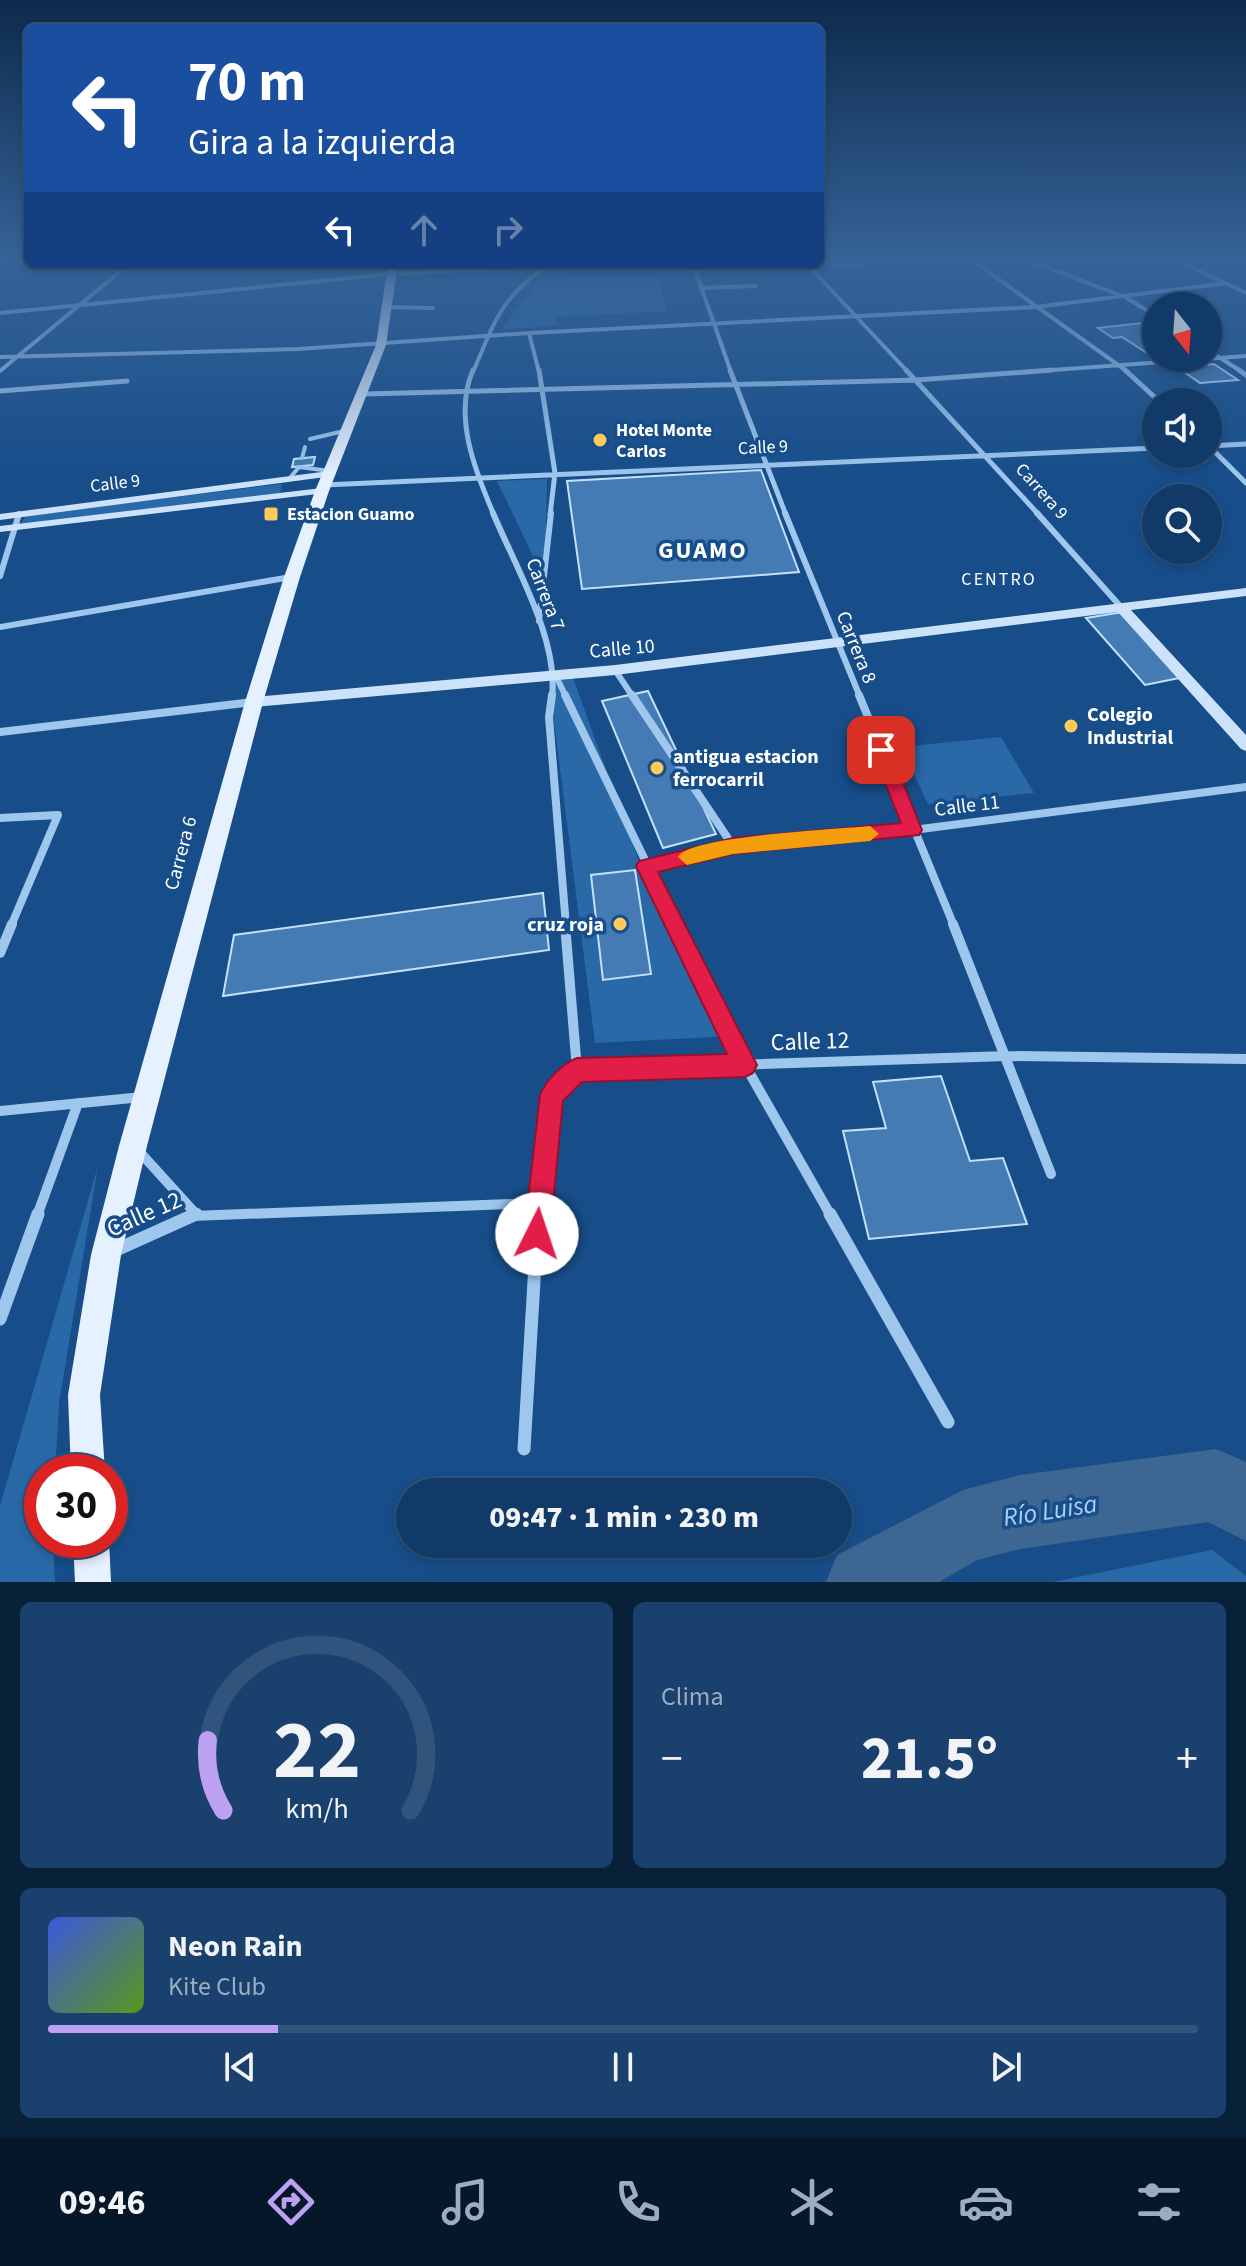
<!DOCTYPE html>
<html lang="es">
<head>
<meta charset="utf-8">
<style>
  :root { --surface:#113a68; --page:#1a416e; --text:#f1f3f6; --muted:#9cadc0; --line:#30547c; --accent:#bca0f2 }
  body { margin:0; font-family:"Source Sans 3",sans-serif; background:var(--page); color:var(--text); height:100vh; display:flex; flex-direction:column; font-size:30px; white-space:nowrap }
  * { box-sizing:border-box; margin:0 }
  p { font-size:26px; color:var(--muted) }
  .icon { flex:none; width:44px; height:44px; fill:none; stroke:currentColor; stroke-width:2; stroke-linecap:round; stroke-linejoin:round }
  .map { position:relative; height:1582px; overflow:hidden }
  .sheet { display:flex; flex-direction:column; gap:20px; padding:20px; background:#092039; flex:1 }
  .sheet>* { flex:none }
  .banner { position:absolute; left:24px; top:24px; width:800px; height:244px; border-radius:12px; box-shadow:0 4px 12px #0003,0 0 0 2px var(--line); background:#1a4fa0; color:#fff; overflow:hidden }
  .needle { width:52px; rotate:163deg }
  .buttons { position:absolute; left:1142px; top:292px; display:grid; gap:16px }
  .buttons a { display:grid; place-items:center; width:80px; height:80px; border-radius:50%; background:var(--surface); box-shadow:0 4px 12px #0003,0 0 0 2px var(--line); font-size:40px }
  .speed { position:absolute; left:24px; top:1454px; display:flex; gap:16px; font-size:40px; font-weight:700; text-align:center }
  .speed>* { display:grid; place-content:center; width:104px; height:104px; border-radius:50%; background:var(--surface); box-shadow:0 4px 12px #0003,0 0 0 2px var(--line); line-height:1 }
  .speed .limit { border:12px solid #d22; background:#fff; color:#111 }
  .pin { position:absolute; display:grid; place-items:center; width:68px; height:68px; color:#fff; margin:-34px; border-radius:16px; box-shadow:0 4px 12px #0006 }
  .me { position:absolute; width:88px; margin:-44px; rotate:4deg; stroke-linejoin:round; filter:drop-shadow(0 0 6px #0008) }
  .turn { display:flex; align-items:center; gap:28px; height:168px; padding:0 32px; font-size:36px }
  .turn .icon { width:104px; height:104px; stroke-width:2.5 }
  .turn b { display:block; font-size:56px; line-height:68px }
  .lanes { display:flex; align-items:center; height:76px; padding:0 32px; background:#0003; justify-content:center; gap:40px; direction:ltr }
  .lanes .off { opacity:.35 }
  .big { font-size:60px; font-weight:800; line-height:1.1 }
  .sheet .tile { flex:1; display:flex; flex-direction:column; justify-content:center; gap:12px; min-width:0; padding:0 28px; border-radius:12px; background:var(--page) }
  .sheet .dial { align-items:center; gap:0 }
  .dial svg { height:208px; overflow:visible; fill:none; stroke:var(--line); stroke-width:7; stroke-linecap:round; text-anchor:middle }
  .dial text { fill:var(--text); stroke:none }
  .song { display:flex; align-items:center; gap:24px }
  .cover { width:96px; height:96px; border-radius:12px; background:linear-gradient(135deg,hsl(230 70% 55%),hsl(90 70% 35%)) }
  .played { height:8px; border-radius:4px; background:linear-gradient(90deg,var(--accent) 20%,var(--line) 20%) }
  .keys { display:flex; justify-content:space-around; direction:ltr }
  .heat { display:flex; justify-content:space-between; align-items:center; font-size:44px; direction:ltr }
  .sheet .tiles { flex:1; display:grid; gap:20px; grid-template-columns:1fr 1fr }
  .tile:last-child { grid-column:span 2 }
  .trip { position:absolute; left:396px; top:1478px; width:456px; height:80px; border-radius:40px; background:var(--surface); box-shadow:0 4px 12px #0003,0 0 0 2px var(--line); font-weight:800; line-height:80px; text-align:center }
  .tabs { display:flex; height:128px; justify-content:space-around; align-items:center; background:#07172a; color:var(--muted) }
  .tabs .icon { width:56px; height:56px }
  .tabs .current { color:var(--accent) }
  .tabs b { font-size:36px; color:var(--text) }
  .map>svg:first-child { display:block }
</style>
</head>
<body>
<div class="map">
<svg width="1246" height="1582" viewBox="0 0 1246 1582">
  <rect width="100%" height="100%" fill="#174e8a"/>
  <path fill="#2969a8" d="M659,275L666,311L555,317L557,326L502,329L539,279Z
    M547,479L545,581L497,481Z
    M282,484L280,493L21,524L26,515Z
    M573,678L642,870L734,1036L595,1043L549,682Z
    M1001,737L1034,793L928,804L901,747Z
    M98,1166L59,1403L55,1472H42V1540H53L55,1582H0V1506Z
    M1212,1550L1246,1576V1582H1053Z"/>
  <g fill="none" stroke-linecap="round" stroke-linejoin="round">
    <path fill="#3e6692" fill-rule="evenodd" d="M1216,1449L1246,1462V1541L1208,1522L1020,1549L977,1560L939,1582H826L837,1555L963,1490L1020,1475Z"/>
  </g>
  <path fill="#447bb4" stroke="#c5e0fa" stroke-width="2" d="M827,258H853L862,265L837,267Z
    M1152,322L1156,325V352L1147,353L1122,337L1113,338L1098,328Z
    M1214,364L1238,380L1200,383L1177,367Z
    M315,457L313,465L292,467L294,459Z
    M761,470L799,572L582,589L567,481Z
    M1123,612L1179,678L1145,685L1086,618Z
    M648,691L716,834L663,848L602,701Z
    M635,870L651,974L603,980L591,875Z
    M543,893L549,950L223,996L234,935Z
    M941,1076L970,1161L1003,1158L1027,1224L869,1239L843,1131L886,1128L873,1082Z"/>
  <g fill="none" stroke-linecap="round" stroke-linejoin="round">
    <path stroke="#9fc7ee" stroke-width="4" d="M310,439L344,431
      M302,458L305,447
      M289,479L299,467L330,471"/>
    <path stroke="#9fc7ee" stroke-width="4" d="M969,258L1128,372
      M1022,258L1125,297L1156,316
      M1173,258L1246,293
      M693,264L731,372
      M807,264L908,372
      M700,288L756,286
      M386,307L433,308
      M0,313L390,274L606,264
      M529,333L539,372
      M1208,350L1242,372
      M0,357L298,349L529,333L1035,307L1227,283
      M0,371L129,264
      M473,372C495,321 501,296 550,264
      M1025,372L1246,356"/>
    <path stroke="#9fc7ee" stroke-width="5" d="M473,370C453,416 475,471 494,515
      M539,370L555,473L550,515
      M730,370L786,515
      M906,370L1039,515
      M1125,370L1160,402
      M1239,370L1246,375
      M0,391L127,381
      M364,394L916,380L1052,370
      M1208,445L1246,483
      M1208,446L1246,444
      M324,485L1156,448"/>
    <path stroke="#9fc7ee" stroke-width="6" d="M493,513C515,566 559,640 552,697
      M785,513L860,697
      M1037,513L1121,607
      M0,576L19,514
      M539,621L551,513
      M0,627L291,577
      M615,670L633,697
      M555,674L566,697"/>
    <path stroke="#9fc7ee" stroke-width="8" d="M552,695L549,717L566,926
      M565,695L677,926
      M632,695L733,846
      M859,695L954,926
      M0,732L253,702
      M0,818L58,815L11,926
      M646,866L733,846L913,830L1246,787"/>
    <path stroke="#9fc7ee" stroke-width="10" d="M565,924L577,1070
      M676,924L745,1065L831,1216
      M953,924L1051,1174
      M0,953L12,924
      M0,1111L142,1097
      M137,1149L196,1214
      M37,1216L78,1103
      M192,1216L539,1203
      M538,1216L552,1095L577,1070L1007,1056L1246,1059"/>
    <path stroke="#9fc7ee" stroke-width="13" d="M830,1214L948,1422
      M116,1250L196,1214
      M0,1319L38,1214
      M524,1449L538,1214"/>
    <path fill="#cce2fa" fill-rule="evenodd" d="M329,471L334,474L333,476L0,520V514Z
      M322,488L326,489V493L0,532V526Z
      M1246,588V596L1131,610L1246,735V751L1241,749L1118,612L615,675L254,707L247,702L254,697L615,665Z"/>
    <path fill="#e6f1ff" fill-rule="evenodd" d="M388,264H398L386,345L329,491L300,577L263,702L147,1146L121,1255L100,1395L105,1472H71L68,1395L91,1255L119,1146L245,702L284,577L315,491L376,345Z
      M73,1540H109L111,1582H75Z"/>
  </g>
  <linearGradient id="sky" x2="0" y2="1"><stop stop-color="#0d2b4c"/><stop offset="0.54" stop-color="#366398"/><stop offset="1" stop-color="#366398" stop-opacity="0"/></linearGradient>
  <rect width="1246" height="479" fill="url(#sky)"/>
  <path fill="#e11d48" stroke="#92132f" stroke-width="2" d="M881,743L890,750L922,830L919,835L733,854L658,872L757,1065L753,1073L745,1077L582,1082L563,1101L550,1234L546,1243L537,1247L528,1243L524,1234L540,1095C546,1080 562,1064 577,1058L727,1054L636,866L639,861L733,838L901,823L872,750Z"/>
  <path fill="#f59e0b" d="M870,826L879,834L870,841L733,854L687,865L678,857C688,836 841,829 870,826Z"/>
  <g fill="#ffc95c" stroke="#174e8a" stroke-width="3">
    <circle cx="600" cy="440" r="8"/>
    <rect x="263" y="506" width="16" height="16" rx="4"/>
    <circle cx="1071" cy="726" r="8"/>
    <circle cx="657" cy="768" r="8"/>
    <circle cx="620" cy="924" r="8"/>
  </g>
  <g text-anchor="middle" stroke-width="7" stroke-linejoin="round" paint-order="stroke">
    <g font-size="18" font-weight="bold" fill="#fff" stroke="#174e8a" text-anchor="start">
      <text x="616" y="436">Hotel Monte<tspan x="616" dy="21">Carlos</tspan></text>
      <text x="287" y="520">Estacion Guamo</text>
    </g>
    <g font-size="18" fill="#fff" stroke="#174e8a">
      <text transform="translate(763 447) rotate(-3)" y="6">Calle 9</text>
      <text transform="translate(115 483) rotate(-7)" y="6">Calle 9</text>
      <text transform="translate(1042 491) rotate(48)" y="6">Carrera 9</text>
    </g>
    <g font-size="18" letter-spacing="2" fill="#fff" stroke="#174e8a">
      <text x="999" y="585">CENTRO</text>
    </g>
    <g font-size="20" fill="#fff" stroke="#174e8a">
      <text transform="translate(546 594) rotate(69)" y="7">Carrera 7</text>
      <text transform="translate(857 647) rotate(68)" y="7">Carrera 8</text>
      <text transform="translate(622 648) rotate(-5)" y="7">Calle 10</text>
      <text transform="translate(967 805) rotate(-7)" y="7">Calle 11</text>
      <text transform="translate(180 853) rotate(-75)" y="7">Carrera 6</text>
    </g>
    <g font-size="20" font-weight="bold" fill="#fff" stroke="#174e8a" text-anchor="start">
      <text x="1087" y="721">Colegio<tspan x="1087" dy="23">Industrial</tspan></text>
      <text x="673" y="763">antigua estacion<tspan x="673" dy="23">ferrocarril</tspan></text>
      <text x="604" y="931" text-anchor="end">cruz roja</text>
    </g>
    <g font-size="24" font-weight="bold" letter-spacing="2" fill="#fff" stroke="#174e8a">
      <text x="703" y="558">GUAMO</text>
    </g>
    <g font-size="24" fill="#fff" stroke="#174e8a">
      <text transform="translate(810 1041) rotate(-2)" y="8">Calle 12</text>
      <text transform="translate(144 1214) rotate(-24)" y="8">Calle 12</text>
    </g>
    <g font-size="26" font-style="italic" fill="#abd0f6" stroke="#174e8a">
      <text transform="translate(1050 1510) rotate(-9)" y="9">Río Luisa</text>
    </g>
  </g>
</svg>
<div class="buttons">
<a><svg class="needle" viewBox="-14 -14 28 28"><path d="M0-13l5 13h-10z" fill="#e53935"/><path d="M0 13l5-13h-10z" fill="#9cadc0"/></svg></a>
<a><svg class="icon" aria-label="sound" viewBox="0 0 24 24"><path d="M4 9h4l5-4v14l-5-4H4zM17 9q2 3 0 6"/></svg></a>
<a><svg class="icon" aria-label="search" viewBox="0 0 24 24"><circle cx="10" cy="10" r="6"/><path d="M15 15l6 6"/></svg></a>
</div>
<div class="speed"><div class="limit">30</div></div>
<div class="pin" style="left:881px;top:750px;background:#d93025"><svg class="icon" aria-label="arrive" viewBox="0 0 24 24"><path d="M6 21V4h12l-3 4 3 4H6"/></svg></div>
<svg class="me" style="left:537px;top:1234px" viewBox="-20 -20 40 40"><circle r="19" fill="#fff"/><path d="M0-13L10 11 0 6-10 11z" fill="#e11d48"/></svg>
<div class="trip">09:47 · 1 min · 230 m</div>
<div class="banner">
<div class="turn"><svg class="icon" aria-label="left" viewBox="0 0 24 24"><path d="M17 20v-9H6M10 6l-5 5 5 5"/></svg><div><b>70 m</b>Gira a la izquierda</div></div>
<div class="lanes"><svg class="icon" aria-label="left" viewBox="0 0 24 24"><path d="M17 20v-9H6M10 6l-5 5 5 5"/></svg><svg class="icon off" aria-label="ahead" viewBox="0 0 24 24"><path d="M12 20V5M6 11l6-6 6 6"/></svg><svg class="icon off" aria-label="right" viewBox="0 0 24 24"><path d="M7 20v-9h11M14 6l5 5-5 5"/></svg></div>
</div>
</div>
<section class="sheet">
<div class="tiles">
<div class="tile dial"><svg viewBox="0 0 100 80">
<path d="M14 69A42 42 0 1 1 86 69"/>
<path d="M14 69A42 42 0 0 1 8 42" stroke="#bca0f2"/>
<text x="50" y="56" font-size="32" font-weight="700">22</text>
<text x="50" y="72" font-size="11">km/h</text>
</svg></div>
<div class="tile"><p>Clima</p>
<div class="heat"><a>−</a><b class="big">21.5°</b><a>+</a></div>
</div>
<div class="tile">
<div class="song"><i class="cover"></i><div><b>Neon Rain</b><p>Kite Club</p></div></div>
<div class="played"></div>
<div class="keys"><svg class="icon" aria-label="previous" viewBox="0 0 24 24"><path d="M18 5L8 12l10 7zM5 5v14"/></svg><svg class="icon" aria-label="pause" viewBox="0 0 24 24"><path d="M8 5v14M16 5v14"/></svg><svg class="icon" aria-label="next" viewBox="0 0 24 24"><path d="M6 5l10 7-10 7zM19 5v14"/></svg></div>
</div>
</div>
</section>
<nav class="tabs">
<b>09:46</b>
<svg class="icon current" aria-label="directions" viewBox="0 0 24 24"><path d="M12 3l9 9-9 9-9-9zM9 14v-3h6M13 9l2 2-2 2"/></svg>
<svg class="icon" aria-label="music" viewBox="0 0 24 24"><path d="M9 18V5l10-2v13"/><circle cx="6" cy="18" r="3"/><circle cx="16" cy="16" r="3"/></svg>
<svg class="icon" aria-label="phone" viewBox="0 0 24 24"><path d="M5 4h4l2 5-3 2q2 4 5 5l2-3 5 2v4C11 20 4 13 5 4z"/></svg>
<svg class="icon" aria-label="climate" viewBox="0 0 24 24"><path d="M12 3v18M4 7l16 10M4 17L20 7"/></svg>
<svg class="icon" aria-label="car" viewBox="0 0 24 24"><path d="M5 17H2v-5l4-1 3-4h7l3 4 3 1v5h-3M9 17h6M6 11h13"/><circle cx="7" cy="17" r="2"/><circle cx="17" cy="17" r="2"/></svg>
<svg class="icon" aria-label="filters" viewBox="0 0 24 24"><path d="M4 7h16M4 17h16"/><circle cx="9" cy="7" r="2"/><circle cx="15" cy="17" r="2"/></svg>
</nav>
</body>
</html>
